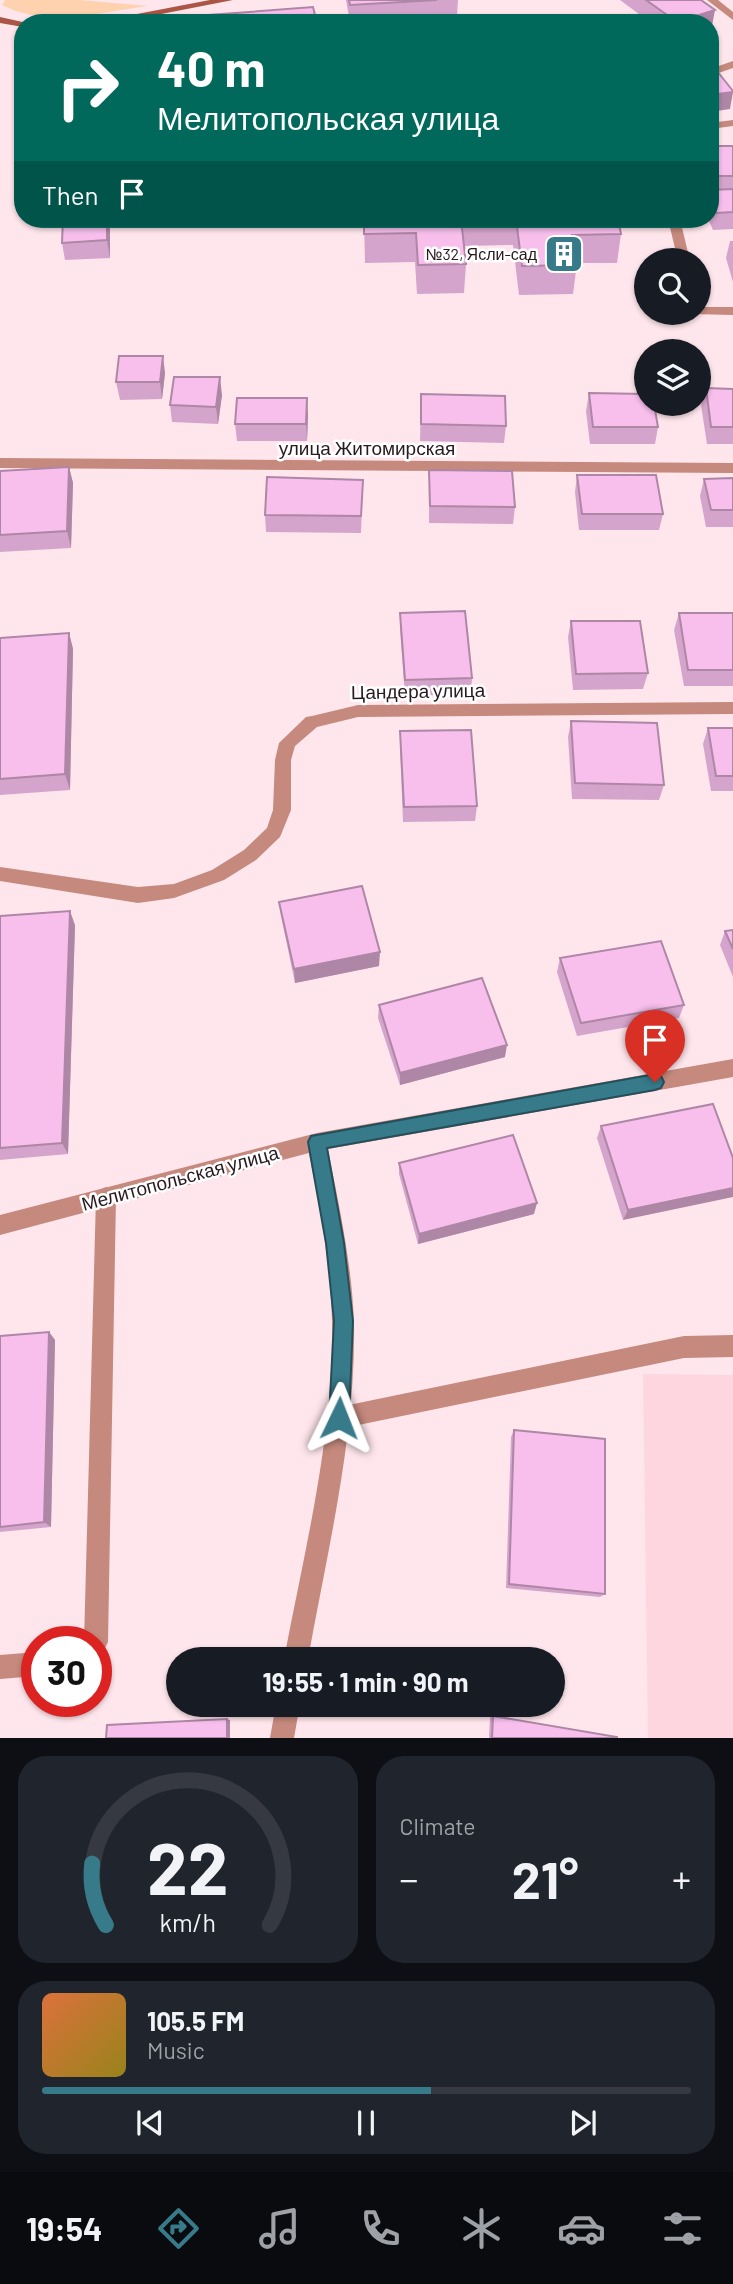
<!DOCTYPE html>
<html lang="en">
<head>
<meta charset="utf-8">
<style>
  :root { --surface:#171b24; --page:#20242c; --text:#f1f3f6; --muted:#9ea1a6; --line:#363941; --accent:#377a8a }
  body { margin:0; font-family:Barlow,sans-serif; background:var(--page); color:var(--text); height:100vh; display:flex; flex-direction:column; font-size:26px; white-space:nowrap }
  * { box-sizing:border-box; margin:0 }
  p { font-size:23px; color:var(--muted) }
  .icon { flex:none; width:38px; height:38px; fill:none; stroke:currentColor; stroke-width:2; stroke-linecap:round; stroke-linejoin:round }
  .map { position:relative; height:1738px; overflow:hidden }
  .panel { display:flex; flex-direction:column; gap:18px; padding:18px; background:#0d0f14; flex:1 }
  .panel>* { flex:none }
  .guide { position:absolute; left:14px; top:14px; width:705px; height:214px; border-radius:28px; box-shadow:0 2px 5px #0004; background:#00695c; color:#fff; overflow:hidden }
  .tools { position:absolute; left:634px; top:248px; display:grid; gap:14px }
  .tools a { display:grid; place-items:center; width:77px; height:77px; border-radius:50%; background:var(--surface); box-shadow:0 2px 5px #0004; font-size:35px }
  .speed { position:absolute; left:21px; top:1626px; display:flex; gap:14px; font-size:35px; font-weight:700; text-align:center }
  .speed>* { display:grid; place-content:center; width:91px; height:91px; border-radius:50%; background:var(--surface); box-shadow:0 2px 5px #0004; line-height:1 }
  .speed .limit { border:10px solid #d22; background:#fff; color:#111 }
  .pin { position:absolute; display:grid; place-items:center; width:60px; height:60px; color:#fff; margin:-72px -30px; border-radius:50% 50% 50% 0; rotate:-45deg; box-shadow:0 0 7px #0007 }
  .pin .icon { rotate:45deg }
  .me { position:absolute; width:77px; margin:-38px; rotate:2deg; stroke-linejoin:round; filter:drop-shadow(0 0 5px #0008) }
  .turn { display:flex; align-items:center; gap:24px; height:147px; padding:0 28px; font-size:32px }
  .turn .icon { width:91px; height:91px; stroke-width:2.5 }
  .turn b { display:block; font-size:49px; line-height:60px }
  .then { display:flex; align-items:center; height:66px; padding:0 28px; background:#0003; gap:14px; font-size:26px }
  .big { font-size:52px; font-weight:700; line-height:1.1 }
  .panel .widget { flex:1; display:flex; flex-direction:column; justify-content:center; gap:10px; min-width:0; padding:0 24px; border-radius:28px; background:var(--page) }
  .panel .dial { align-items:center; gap:0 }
  .dial svg { height:182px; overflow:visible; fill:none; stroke:var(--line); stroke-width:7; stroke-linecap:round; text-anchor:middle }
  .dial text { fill:var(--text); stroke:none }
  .song { display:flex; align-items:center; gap:21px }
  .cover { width:84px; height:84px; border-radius:10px; background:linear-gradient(135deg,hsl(20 70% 55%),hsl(50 70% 35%)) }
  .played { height:7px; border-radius:4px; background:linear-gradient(90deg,var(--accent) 60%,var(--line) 60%) }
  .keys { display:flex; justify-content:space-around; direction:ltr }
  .heat { display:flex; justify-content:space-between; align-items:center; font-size:38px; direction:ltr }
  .panel .tiles { flex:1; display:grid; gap:18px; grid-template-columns:1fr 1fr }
  .widget:last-child { grid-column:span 2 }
  .trip { position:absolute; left:166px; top:1647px; width:399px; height:70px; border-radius:35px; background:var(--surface); box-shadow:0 2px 5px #0004; font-weight:700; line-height:70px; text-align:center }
  .menu { display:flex; height:112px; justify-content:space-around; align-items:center; background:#090b0e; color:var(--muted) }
  .menu .icon { width:49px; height:49px }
  .menu .on { color:var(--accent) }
  .menu b { font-size:32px; color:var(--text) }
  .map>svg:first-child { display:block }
</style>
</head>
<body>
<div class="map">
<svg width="733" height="1738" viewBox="0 0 733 1738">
  <rect width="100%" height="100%" fill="#ffe6ec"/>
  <path fill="#fed6df" d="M643,1374L733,1375V1738H648Z"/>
  <path fill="#fed2ae" d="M5,0H80L148,6C102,12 46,28 2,5Z"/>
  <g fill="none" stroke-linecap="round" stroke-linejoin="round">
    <path fill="#c5897d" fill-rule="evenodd" d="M106,1187L113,1190L116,1197L108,1642L104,1650L96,1654V1642H84L96,1197L99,1190Z
      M733,1335V1357L684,1358L339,1429L331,1426L328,1418L331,1410L339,1407L684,1336Z
      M37,1652V1676L0,1679V1655Z"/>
    <path fill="#c5897d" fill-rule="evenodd" d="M707,0H718L733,12V20Z
      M733,61V68L710,76V69Z
      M733,120V126L710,129V123Z
      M668,219H680L690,261H678Z
      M698,307H733V315L693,314L698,313Z
      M0,458L733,463V473L0,468Z
      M733,702V714L358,717L317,727L295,746L291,760V810L280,837L256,860L224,880L174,898L138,903L0,881V867L138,887L174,884L212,870L244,850L267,828L273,810L275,760L279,743L306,717L312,716L358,705Z
      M733,1059V1077L328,1149C339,1206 352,1264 354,1323C356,1436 328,1548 308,1659H284C305,1548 334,1436 332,1322C331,1265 320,1209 309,1153L0,1235V1215L317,1133Z
      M276,1704H300L294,1738H270Z"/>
    <path fill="#ab5546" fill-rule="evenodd" d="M210,0H233L115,23H90Z
      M0,17L27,23H23V27L0,23Z"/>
  </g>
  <path fill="#d5a4cc" d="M346,0H458L457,16L350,22Z
    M620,0H701L712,26L710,23H651Z
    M710,146H733V229L713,230L708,219H710Z
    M110,219V258L65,260L62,243Z
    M364,219H618L621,234L617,263H577L573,294L519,295L513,245L464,246L466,264L464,293L417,294L415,262L365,263Z
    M730,241H733V282L726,258Z
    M165,373L162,399L120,400L116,382Z
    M706,388L733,389V444H707L701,405Z
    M589,393L658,427L655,444H590L586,411Z
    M421,394L506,426L504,443L420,441Z
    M222,395L218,424L172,422L170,405Z
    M308,415L307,441H237L235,424Z
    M69,467L73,483L71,548L0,552V471Z
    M429,470L515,507L513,524L429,523Z
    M577,475L663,514L659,530H579L575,492Z
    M733,478V527H706L700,496L704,479Z
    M363,480L361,533L266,532L265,515Z
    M400,613L472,678L471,694L405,696L400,629Z
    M679,613H733V686H684L674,630Z
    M571,621L648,673L643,689L573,690L568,637Z
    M69,633L73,649L70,790L0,795V638Z
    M571,721L664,785L659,800L572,799L568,737Z
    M708,728H733V791H711L703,744Z
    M400,731L477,806L475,821L403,822L400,747Z
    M279,902L379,966L295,983L281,916Z
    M0,916L75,925L68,1154L0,1160Z
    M733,930V977L720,945L725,931Z
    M560,958L684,1005L679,1018L577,1036L557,972Z
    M379,1005L505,1057L400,1085L378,1018Z
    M713,1104L623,1220L597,1138L601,1126Z
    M399,1163L534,1214L418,1244L399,1174Z
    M49,1332L55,1340L51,1527L0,1532V1336Z
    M514,1430L605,1594L600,1597L506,1588L511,1437Z
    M493,1716L617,1738H489L490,1717Z"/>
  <path fill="#ae86a6" d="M715,10L712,26L710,27V23H677Z
    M733,92L730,109L710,112V95Z
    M107,219H110V258L107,240Z
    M163,356L165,373L162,399L160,382Z
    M220,377L222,395L218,424L216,407Z
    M307,398L308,415L307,441L306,424Z
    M69,467L73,483L71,548L67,531Z
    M69,633L73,649L70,790L65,774Z
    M70,911L75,925L68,1154L62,1143Z
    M380,952L379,966L295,983L294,969Z
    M507,1045L505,1057L400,1085V1073Z
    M733,1188V1197L623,1220L628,1210Z
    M537,1203L534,1214L418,1244L419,1234Z
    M49,1332L55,1340L51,1527L44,1522Z
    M227,1719L230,1720V1738H227Z"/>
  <path fill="#f8bfed" stroke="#ae86a6" stroke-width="2" d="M349,0H437L350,5Z
    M646,0H701L715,10L677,22Z
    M313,7L317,23H210L209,15Z
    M717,71L733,91V92L710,95V72Z
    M710,146H733V176H710Z
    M733,189V212L716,213L710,197V190Z
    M63,219H107V240L62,243Z
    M364,219H461L466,264L418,265L416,233L364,234Z
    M516,219H618L621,234L572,235L577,265L522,266Z
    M119,356H163L160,382H116Z
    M174,377H220L216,407L170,405Z
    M706,388L733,389V427H711Z
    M589,393L646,394V404H654L658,427H593Z
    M421,394L505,396L506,426L421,424Z
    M237,398H307L306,424H235Z
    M69,467L67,531L0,535V471Z
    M429,470L512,471L515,507L430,506Z
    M577,475H656L663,514H582Z
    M267,477L363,480L361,516L265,515Z
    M733,478V510H711L704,479Z
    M465,611L472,678L405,680L400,613Z
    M679,613H733V670H688Z
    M571,621H640L648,673L576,674Z
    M69,633L65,774L0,779V638Z
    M571,721L657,723L664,785L575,783Z
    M708,728H733V776H716Z
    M471,730L477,806L404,807L400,731Z
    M362,886L380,952L294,969L279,902Z
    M70,911L62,1143L0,1148V916Z
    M733,930V949L725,931Z
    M661,941L684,1005L581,1023L560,958Z
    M482,978L507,1045L400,1073L379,1005Z
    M713,1104L733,1158V1188L628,1210L601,1126Z
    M513,1135L537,1203L419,1234L399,1163Z
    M49,1332L44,1522L0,1527V1336Z
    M514,1430L605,1439V1594L509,1584Z
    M493,1716L617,1737V1738H492Z
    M227,1719V1738H106L107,1725Z"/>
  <path fill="#377a8a" stroke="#244f5a" stroke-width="2" d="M655,1074L661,1076L664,1082L661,1088L655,1090L327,1148L344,1243L353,1321L349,1418L346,1425L339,1427L332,1425L329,1418L334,1321L326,1243L308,1142L311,1136Z"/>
  <defs>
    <g id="building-square" transform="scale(2.0125)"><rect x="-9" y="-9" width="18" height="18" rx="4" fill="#377a8a" stroke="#fff"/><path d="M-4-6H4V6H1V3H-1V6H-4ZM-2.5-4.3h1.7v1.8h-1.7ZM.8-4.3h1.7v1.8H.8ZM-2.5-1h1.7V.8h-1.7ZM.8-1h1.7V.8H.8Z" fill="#fff"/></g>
  </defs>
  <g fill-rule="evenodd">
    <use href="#building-square" x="564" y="254"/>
  </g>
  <g text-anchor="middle" stroke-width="5" stroke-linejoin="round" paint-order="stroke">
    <g font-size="16" fill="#281a1e" stroke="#fff" text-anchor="end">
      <text x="537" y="260">№32, Ясли-сад</text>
    </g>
    <g font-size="19" fill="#281a1e" stroke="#fff">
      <text x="367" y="455">улица Житомирская</text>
      <text transform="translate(418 691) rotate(-1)" y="7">Цандера улица</text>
      <text transform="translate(180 1178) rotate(-15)" y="7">Мелитопольская улица</text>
    </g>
  </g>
</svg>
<div class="tools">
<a><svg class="icon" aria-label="search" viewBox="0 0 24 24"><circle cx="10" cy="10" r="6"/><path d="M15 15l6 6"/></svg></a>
<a><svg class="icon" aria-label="layers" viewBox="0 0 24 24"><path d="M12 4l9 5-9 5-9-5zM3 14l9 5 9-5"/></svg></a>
</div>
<div class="speed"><div class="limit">30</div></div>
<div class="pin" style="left:655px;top:1082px;background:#d93025"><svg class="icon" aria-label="arrive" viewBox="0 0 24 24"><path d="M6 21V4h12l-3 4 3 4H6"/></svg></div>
<svg class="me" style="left:339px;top:1418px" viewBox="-20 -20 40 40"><path d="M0-17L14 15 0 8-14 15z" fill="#377a8a" stroke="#fff" stroke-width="4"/></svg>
<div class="trip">19:55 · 1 min · 90 m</div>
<div class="guide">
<div class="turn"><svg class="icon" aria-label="right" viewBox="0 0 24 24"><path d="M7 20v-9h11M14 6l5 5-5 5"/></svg><div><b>40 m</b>Мелитопольская улица</div></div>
<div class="then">Then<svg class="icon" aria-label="arrive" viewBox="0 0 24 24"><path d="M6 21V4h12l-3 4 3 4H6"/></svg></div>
</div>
</div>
<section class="panel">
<div class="tiles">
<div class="widget dial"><svg viewBox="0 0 100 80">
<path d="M14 69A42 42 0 1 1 86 69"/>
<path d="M14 69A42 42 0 0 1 8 42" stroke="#377a8a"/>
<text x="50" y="56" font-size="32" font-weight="700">22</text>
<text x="50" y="72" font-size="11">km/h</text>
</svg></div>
<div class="widget"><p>Climate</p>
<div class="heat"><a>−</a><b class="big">21°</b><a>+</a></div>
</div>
<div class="widget">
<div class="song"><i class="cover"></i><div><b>105.5 FM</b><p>Music</p></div></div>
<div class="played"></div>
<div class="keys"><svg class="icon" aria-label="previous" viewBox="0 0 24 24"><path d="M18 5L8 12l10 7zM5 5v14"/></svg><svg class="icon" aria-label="pause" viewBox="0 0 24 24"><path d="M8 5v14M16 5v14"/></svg><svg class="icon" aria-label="next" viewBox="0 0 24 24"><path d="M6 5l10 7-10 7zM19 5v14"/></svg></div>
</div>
</div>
</section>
<nav class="menu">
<b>19:54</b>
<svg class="icon on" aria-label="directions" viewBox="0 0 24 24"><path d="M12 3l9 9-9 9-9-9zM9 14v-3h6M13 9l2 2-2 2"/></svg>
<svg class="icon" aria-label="music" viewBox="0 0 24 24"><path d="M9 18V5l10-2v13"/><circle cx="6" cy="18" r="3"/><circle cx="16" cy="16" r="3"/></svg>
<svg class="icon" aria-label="phone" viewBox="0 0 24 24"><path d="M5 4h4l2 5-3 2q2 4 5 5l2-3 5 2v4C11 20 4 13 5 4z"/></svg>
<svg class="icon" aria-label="climate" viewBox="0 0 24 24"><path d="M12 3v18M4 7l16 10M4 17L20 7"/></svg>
<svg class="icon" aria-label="car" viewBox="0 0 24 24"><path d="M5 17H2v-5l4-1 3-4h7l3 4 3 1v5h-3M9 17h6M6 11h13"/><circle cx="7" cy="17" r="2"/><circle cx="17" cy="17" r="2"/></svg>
<svg class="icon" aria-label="filters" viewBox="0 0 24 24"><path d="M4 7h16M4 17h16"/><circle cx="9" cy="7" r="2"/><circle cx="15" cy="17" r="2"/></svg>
</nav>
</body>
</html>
